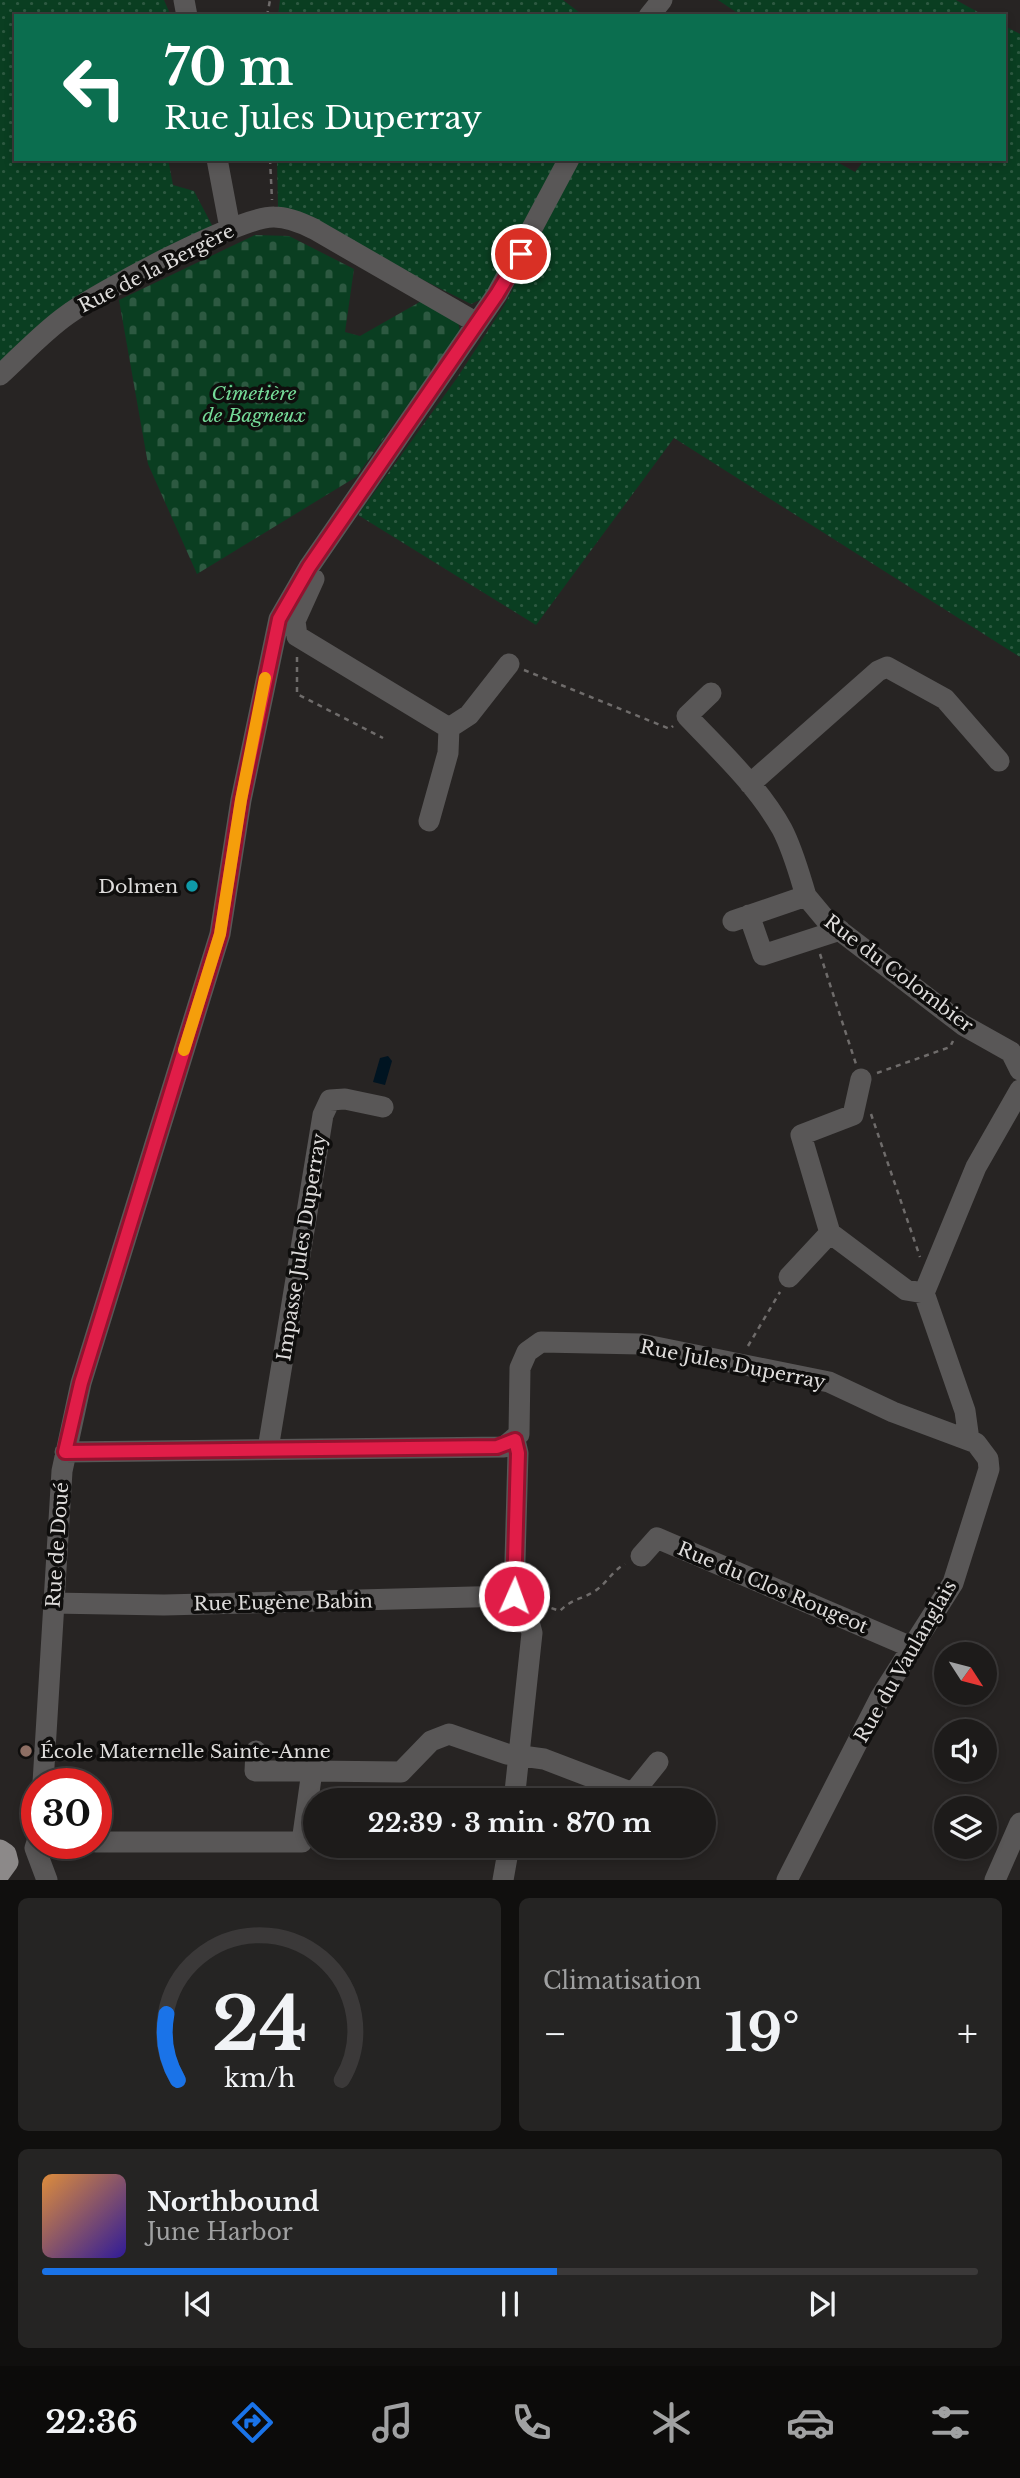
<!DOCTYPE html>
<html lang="fr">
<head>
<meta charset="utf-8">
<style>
  :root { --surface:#1d1b1a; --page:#252423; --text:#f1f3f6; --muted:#a0a1a2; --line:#3b3939; --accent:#1a73e8 }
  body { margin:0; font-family:"Libre Baskerville",serif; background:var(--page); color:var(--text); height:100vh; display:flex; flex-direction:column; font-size:26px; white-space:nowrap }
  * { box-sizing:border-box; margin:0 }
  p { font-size:23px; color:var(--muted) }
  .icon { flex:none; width:38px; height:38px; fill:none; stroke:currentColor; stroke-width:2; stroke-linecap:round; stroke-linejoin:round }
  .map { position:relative; height:1880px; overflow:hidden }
  .drawer { display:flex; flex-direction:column; gap:18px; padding:18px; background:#100f0e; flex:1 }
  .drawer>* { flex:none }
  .hud { position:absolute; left:14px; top:14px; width:992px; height:147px; border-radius:0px; box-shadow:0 4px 10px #0003,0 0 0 2px var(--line); background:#0b6e4f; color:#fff; overflow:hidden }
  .needle { width:46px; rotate:126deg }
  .buttons { position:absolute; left:934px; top:1642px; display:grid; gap:14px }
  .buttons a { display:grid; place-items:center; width:63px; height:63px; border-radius:50%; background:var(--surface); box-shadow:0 4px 10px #0003,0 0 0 2px var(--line); font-size:35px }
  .speed { position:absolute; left:21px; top:1768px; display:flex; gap:14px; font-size:35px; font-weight:700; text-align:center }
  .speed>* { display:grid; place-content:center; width:91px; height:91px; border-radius:50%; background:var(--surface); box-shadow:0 4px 10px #0003,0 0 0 2px var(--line); line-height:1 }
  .speed .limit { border:10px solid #d22; background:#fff; color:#111 }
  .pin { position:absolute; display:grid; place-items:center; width:60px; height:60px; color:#fff; margin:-30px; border:4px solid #fff; border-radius:50%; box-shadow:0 2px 7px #0007 }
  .me { position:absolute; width:77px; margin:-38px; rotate:2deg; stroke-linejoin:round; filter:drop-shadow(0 0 5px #0008) }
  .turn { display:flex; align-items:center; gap:24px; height:147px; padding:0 35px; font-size:32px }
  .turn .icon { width:91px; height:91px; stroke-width:2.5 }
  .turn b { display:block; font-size:49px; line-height:60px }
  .big { font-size:52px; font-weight:700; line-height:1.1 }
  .drawer .tile { flex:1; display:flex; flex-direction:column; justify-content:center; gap:10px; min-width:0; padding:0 24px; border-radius:10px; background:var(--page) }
  .drawer .dial { align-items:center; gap:0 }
  .dial svg { height:182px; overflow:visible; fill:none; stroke:var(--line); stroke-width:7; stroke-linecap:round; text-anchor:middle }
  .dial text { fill:var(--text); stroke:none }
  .song { display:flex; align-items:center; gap:21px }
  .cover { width:84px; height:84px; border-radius:10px; background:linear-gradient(135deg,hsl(30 70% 55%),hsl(250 70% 35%)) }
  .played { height:7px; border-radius:4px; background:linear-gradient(90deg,var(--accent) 55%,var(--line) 55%) }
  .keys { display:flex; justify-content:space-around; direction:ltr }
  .heat { display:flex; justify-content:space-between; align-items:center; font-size:38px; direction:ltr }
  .drawer .tiles { flex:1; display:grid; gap:18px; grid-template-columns:1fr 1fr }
  .tile:last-child { grid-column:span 2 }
  .trip { position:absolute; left:303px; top:1788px; width:413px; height:70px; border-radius:35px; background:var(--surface); box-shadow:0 4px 10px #0003,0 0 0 2px var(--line); font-weight:700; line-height:70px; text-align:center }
  .tab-bar { display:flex; height:112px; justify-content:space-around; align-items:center; background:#0c0b0a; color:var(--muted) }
  .tab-bar .icon { width:49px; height:49px }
  .tab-bar .active { color:var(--accent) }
  .tab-bar b { font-size:32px; color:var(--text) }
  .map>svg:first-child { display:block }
</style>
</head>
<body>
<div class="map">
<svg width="1020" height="1880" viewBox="0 0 1020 1880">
  <defs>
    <pattern id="grass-dots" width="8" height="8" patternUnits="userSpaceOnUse" patternTransform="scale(1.75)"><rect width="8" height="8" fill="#0a3e21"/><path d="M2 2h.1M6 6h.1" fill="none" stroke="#2d5941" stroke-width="1.8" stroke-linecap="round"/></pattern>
    <pattern id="cemetery-stones" width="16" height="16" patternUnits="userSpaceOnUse" patternTransform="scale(1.75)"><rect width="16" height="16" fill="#0a3e21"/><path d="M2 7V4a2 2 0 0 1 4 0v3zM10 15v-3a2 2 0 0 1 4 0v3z" fill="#2d5941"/></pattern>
  </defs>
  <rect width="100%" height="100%" fill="#272423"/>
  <path fill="url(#grass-dots)" d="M0,0H164L171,16H16V159H168L173,185L194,191L214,229L128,267L67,306L0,362Z
    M280,0H563L584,16H278Z
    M718,0H956L985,16H742Z
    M1005,26L1020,34V657L674,438L536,625L358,515L457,378L504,306L579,159H832L855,172L865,159H1004Z
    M277,159H559L484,298L471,304L278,207Z"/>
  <path fill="url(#cemetery-stones)" d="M255,235L289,236L354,269L345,332L360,336L425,299L458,321L460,332L356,477L197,574L148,464L119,300Z"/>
  <path fill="#001421" d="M388,1056L392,1061L385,1085L373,1082L380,1058Z"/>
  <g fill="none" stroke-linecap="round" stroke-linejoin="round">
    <path stroke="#6f6c6b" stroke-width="2.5" stroke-dasharray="5 5" stroke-linecap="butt" d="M267,16L270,0
      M270,159L272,200
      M297,657V694L383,738
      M524,670L670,729L673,726
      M820,954L856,1064
      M877,1073L950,1047L953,1041
      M871,1114L920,1257
      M748,1346L780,1292
      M542,1605L560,1611C571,1599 583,1599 595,1591C607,1583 612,1571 625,1564"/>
    <path stroke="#595757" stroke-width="21" d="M184,0L187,16
      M649,16L662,0
      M217,159L230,228
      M0,375C22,355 43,332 67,315C98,292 240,216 274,217C288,217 302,223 314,229L477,323
      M314,579L295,621L297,636L449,728
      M711,693L687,716C720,751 758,786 782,829C793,850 799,873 806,896
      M750,784L878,671L887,667L945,699L999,761
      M429,821L448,753L449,728L469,715L509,664
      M749,915L763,955L840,930
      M733,921L806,896L826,920L963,1025L1011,1052L1020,1070
      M861,1079L853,1115L801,1135L830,1233L906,1290L924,1293
      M789,1277L830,1233
      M969,1440L965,1411L924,1293L976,1167L1020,1090
      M268,1449L323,1115L330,1100L345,1099L383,1107
      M65,1452L504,1447L519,1434L520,1368L527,1352L541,1342L641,1344L829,1382L893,1412L976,1443L988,1459L989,1469L953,1583L880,1698L787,1880
      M641,1556L657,1538L911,1647
      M52,1603L164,1605L514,1596
      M256,1751L255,1771H312
      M43,1783L62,1471L81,1383L220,934L241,800L279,619L309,567L497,294L569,159
      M514,1801L532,1633L528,1618L514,1596L518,1453L515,1440
      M37,1842L35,1848L47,1880
      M96,1842H302L312,1771L401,1772L431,1741L449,1734L507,1754L544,1759L633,1793L658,1762
      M503,1880L509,1846
      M995,1880L1020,1823"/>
    <path stroke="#8c8989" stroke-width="21" d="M0,1850L6,1854L8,1862L0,1873"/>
  </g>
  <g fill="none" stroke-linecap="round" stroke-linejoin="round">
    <g stroke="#92132f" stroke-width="18">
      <path id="route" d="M514,1596L518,1453L515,1440L497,1447L65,1452L81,1383L220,934L241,800L279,619L309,567L497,294L521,254"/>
    </g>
    <use href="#route" stroke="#e11d48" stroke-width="12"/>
    <path stroke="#f59e0b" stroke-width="12" d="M184,1050L220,934L241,800L265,678"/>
  </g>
  <circle fill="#0f9aa8" stroke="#0f0e0d" stroke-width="2.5" cx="192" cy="886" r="7"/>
  <circle fill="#8d6e63" stroke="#0f0e0d" stroke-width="2.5" cx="26" cy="1751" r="7"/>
  <g text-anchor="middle" stroke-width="7" stroke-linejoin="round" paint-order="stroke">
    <g font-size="19" fill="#dedcdb" stroke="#0f0e0d">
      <text transform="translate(156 268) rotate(-27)" y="7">Rue de la Bergère</text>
      <text transform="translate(899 973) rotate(37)" y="7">Rue du Colombier</text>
      <text transform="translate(301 1247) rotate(-81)" y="7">Impasse Jules Duperray</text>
      <text transform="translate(733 1364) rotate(11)" y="7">Rue Jules Duperray</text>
      <text transform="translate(57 1545) rotate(-86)" y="7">Rue de Doué</text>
      <text transform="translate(773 1587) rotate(23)" y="7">Rue du Clos Rougeot</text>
      <text transform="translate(283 1602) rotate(-1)" y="7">Rue Eugène Babin</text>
      <text transform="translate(905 1661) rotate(-60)" y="7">Rue du Vaulanglais</text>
    </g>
    <g font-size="19" font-style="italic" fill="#75db98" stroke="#0f0e0d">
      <text x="254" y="400">Cimetière<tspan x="254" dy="22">de Bagneux</tspan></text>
    </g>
    <g font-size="19" fill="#dedcdb" stroke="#0f0e0d" text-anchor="end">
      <text x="178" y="893">Dolmen</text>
      <text x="40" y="1758" text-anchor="start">École Maternelle Sainte-Anne</text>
    </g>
  </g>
</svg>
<div class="buttons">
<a><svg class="needle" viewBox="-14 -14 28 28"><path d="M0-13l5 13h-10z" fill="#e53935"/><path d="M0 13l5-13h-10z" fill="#a0a1a2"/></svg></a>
<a><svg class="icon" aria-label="sound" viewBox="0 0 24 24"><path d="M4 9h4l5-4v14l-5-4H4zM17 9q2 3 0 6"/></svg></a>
<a><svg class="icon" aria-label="layers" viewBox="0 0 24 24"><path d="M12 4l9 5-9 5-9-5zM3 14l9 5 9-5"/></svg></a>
</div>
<div class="speed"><div class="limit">30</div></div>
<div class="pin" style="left:521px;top:254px;background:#d93025"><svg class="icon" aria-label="arrive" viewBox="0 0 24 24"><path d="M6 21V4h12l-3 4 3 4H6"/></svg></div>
<svg class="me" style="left:514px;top:1596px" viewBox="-20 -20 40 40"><circle r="17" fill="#e11d48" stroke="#fff" stroke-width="3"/><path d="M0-11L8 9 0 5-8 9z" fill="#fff"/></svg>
<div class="trip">22:39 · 3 min · 870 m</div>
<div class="hud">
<div class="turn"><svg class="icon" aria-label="left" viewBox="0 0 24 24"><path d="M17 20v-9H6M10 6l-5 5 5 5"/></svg><div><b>70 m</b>Rue Jules Duperray</div></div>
</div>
</div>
<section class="drawer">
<div class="tiles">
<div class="tile dial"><svg viewBox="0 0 100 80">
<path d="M14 69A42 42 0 1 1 86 69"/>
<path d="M14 69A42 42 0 0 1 9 40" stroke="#1a73e8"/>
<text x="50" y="56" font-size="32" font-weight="700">24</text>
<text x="50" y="72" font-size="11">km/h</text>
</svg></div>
<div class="tile"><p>Climatisation</p>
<div class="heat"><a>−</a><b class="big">19°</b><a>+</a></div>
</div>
<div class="tile">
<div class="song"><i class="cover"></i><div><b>Northbound</b><p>June Harbor</p></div></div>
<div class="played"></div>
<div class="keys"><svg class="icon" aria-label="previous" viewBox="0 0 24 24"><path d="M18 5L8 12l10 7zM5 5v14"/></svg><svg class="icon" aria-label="pause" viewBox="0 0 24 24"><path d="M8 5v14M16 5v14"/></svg><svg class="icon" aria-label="next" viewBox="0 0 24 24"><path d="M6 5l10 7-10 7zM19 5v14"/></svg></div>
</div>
</div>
</section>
<nav class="tab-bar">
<b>22:36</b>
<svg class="icon active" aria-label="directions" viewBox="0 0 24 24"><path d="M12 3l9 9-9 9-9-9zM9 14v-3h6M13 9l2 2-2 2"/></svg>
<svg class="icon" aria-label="music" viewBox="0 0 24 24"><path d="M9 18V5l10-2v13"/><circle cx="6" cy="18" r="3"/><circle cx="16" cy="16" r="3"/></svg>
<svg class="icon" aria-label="phone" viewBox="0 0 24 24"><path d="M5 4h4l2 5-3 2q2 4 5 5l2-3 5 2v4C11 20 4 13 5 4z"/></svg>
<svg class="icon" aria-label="climate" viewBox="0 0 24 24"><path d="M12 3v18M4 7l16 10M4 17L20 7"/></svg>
<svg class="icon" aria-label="car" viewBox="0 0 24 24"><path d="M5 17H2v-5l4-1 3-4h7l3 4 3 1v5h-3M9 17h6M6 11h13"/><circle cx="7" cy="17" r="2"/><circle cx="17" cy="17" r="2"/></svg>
<svg class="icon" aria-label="filters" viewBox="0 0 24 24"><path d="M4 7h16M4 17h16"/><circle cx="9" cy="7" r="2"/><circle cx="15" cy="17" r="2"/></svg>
</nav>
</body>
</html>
